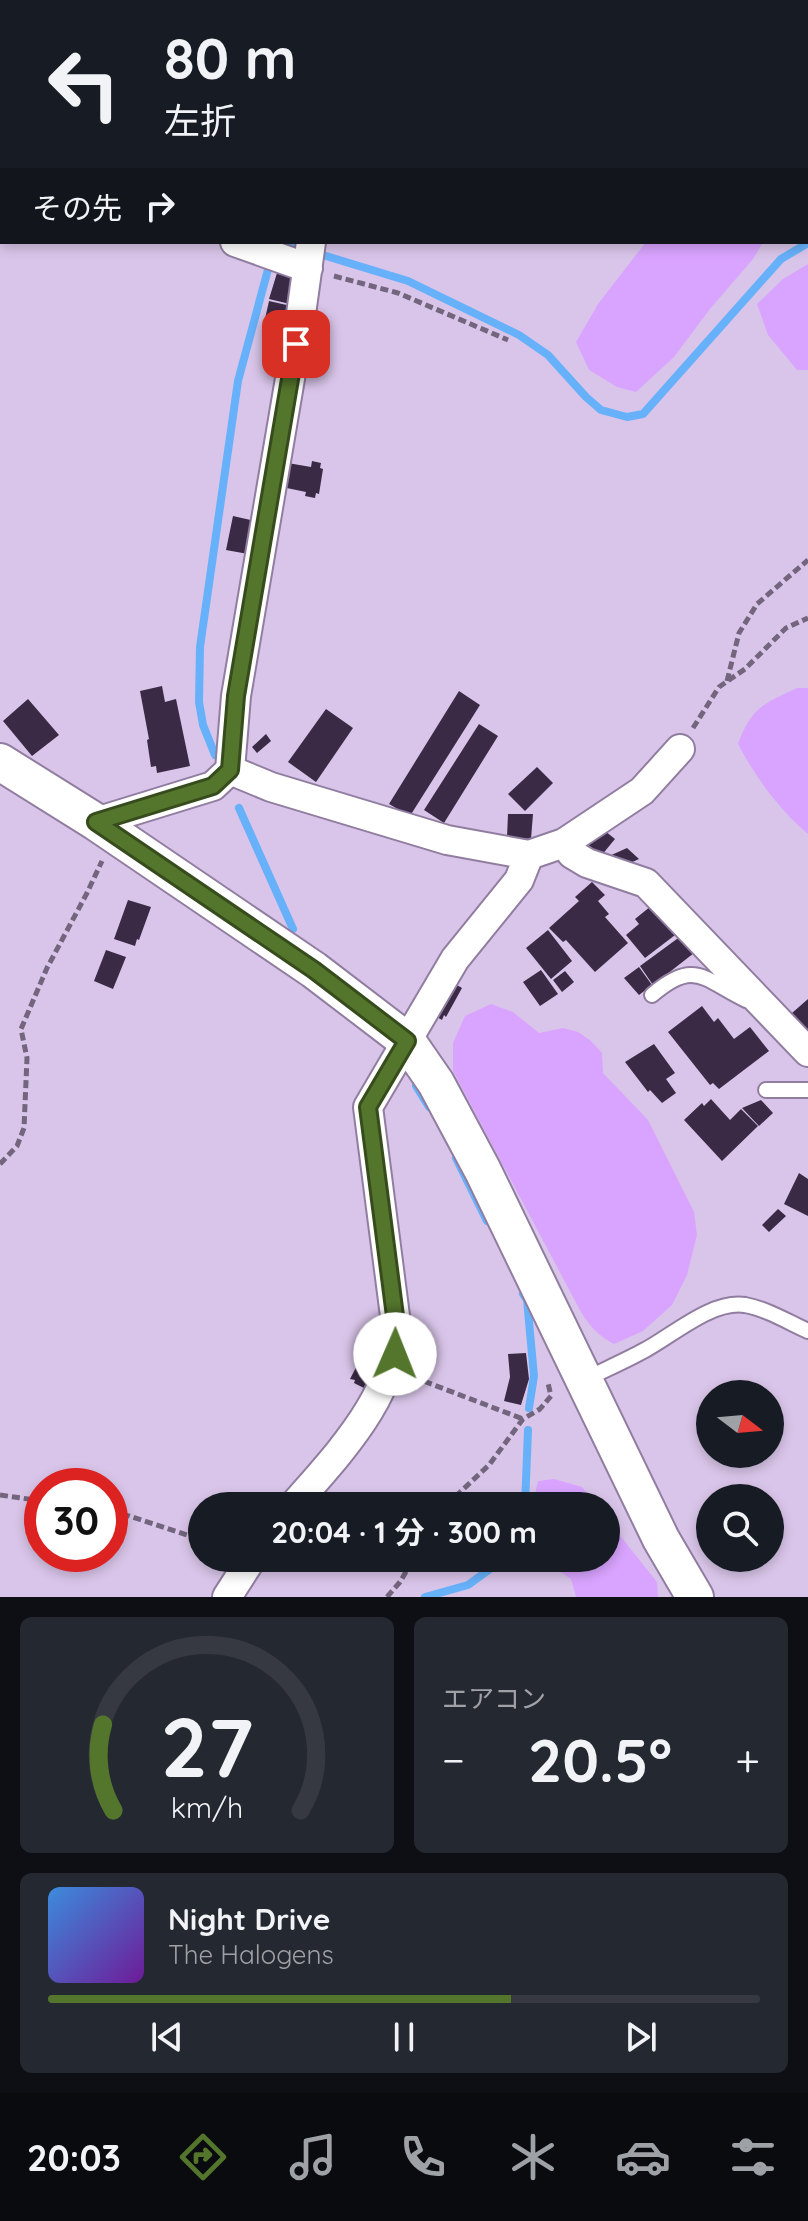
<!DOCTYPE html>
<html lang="ja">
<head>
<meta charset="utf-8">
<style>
  :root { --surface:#171b24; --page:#242831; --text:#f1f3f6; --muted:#9ea1a6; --line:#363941; --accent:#54752c }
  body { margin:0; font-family:Quicksand,"Noto Sans JP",sans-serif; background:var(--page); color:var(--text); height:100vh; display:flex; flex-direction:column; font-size:30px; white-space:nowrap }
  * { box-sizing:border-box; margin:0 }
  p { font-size:26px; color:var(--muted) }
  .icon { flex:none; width:44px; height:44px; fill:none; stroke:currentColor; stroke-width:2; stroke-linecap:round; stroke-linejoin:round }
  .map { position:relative; height:1597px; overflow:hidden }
  .side { display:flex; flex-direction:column; gap:20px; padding:20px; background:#0d0f14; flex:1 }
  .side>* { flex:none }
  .banner { position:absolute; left:0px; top:0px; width:808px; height:244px; box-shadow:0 4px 12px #0003; background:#171b24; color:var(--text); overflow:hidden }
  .needle { width:52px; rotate:106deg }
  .controls { position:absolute; left:696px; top:1380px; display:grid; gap:16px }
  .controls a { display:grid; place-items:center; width:88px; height:88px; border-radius:50%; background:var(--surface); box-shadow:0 4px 12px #0003; font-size:40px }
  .speed { position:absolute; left:24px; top:1468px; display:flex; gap:16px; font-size:40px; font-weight:700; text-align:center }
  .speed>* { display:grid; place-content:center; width:104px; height:104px; border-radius:50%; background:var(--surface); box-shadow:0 4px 12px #0003; line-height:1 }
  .speed .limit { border:12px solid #d22; background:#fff; color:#111 }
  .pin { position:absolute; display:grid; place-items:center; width:68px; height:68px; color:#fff; margin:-34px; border-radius:16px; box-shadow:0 4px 12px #0006 }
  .me { position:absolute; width:88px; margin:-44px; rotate:1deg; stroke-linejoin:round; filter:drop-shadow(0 0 6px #0008) }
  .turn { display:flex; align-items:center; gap:28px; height:168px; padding:0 32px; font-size:36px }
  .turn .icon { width:104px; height:104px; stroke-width:2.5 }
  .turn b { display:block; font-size:56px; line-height:68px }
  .then { display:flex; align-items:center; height:76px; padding:0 32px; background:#0003; gap:16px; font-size:30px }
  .big { font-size:60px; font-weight:700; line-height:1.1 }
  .side .tile { flex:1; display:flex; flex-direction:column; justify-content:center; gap:12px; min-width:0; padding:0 28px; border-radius:12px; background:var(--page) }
  .side .dial { align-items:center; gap:0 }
  .dial svg { height:208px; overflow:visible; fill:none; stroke:var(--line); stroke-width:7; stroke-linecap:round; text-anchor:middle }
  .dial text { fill:var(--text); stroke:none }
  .song { display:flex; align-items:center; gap:24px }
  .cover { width:96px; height:96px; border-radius:12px; background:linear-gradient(135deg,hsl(210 70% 55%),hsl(280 70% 35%)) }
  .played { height:8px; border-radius:4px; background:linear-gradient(90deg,var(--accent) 65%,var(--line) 65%) }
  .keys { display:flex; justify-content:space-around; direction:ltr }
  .heat { display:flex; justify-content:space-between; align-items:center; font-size:44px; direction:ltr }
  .side .tiles { flex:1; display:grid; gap:20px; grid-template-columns:1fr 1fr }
  .tile:last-child { grid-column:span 2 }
  .trip { position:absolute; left:188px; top:1492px; width:432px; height:80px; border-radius:40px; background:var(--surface); box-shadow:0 4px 12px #0003; font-weight:700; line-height:80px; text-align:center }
  .tabs { display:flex; height:128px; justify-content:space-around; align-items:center; background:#090b0e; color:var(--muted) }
  .tabs .icon { width:56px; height:56px }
  .tabs .active { color:var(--accent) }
  .tabs b { font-size:36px; color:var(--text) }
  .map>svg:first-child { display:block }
</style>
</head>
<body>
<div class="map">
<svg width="808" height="1597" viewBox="0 0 808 1597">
  <rect width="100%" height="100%" fill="#d9c5e9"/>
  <path fill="#d9a4ff" d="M603,0H808V147L806,156V2H606Z
    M646,242H763L753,259L710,309L674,357L636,392L617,387L589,370L576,342L598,304Z
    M808,264V370H797L768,335L757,304L783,279Z
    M797,688H808V834C780,810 755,777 738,744C752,707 763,704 797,688Z
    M491,1004L513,1012L539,1033L563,1028L578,1032L590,1040L602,1053L603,1073L648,1120L694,1212L697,1235L687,1275L672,1305L643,1331L614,1344C599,1336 590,1327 581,1312L453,1071V1043L465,1016Z
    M554,1479L582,1487L597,1506H532L538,1481Z
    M606,1518L657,1582L658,1597H576L571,1579L540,1558H606Z"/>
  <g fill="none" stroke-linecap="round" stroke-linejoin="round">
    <path stroke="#67b1fa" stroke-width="8" d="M279,243L304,250
      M326,256L408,281L519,335L548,355L586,397L601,410L627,417L643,414L781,259L808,243
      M215,755L203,725L199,702L200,647L238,381L270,262
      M239,808L293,929
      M416,1086L429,1107
      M456,1158L487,1221
      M523,1294L527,1300L534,1376L529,1408
      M525,1506L528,1430
      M425,1597L468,1585L505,1558"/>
  </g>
  <path fill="#3a2a46" d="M277,273L297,278L290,304L269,299Z
    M269,301L291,306L287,325L265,319Z
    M312,461L321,463L320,468L323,469L319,494L316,493L315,498L305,496L306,492L277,486L282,462L311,467Z
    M233,516L255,521L248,554L226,550Z
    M162,686L165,702L176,699L190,766L157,773L156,766L151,767L147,740L149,739L140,691Z
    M459,691L480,705L410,816L389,804Z
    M28,699L59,735L32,756L3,721Z
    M326,709L353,728L316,782L288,762Z
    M479,724L498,736L444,823L424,810Z
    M266,734L271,741L257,753L252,747Z
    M537,767L553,783L525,811L508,794Z
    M508,814H533L531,839L507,837Z
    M600,827L615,839L601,856L586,843Z
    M627,848L639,859L619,868L607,857Z
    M592,882L605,895L598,901L609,914L605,917L628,943L595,972L566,940L563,942L549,928L579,901L575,897Z
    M128,900L151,907L139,940L137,939L135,946L114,939Z
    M656,902L679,932L645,958L626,935L639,924L635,919Z
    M548,930L572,961L551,979L526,948Z
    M681,936L694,953L653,985L640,966Z
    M106,950L126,957L113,989L94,981Z
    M639,967L652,985L639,995L624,978Z
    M541,970L558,994L540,1006L523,982Z
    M565,971L574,982L562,992L553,980Z
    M450,981L462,988L446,1017L444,1015L442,1020L432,1014Z
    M808,999V1031L792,1013Z
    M702,1006L714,1022L718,1018L734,1039L750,1027L769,1051L719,1089L713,1083L710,1085L668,1032Z
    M654,1044L675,1073L666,1079L676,1093L662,1103L650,1090L648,1092L625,1062Z
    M711,1099L730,1120L741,1109L758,1126L722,1161L684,1120L702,1103L704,1106Z
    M761,1100L773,1113L759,1126L742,1108Z
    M799,1173L808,1179V1216L784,1204Z
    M778,1209L786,1216L769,1232L762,1225Z
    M526,1353L529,1379L521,1405L504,1401L510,1377L508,1354Z
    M362,1356L367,1358L368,1356L383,1363L368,1390L354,1383L355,1380L350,1379Z"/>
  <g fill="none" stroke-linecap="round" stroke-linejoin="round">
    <g stroke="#907d9f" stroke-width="18">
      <path id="service" d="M652,995C695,958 704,980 746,1000
        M766,1090H808
        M584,1380C604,1370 625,1361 645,1350C673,1335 712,1300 745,1305C767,1309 788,1322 808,1331"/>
    </g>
    <g stroke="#907d9f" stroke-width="32">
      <path id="minor" d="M229,0L230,2
        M235,242L308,268
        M230,770L271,787L447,840L529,855L564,843L642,791L680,749
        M96,822L213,786L230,770L236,696L301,314L311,242
        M564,843L572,854L587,863L646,883L808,1052
        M293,1506C338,1454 402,1390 395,1316L368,1107L455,959L519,880L529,855
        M227,1597L252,1558"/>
    </g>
    <g stroke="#907d9f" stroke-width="40">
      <path id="tertiary" d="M0,762L96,822L314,970L407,1041L436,1083L483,1171L661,1539L695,1597"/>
    </g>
    <path stroke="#72657d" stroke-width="5" stroke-dasharray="8 4" stroke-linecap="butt" d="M0,189H2
      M334,276L398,293L508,340
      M727,681L739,633L757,604L808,560
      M693,728L719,687L745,669L786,628L808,618
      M0,1164L17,1146L24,1128L27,1058L21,1029L47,968L87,893L102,861
      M413,1377L523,1419
      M0,1495L42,1501
      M448,1506L457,1495L489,1465L523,1419L540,1409L551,1396L548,1383
      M110,1513L129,1516L202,1540
      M387,1597L400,1582L414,1558"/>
    <use href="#service" stroke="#fff" stroke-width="14"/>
    <use href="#minor" stroke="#fff" stroke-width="28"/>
    <use href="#tertiary" stroke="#fff" stroke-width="36"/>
  </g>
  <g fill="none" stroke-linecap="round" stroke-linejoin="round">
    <g stroke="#374c1d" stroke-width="20">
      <path id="route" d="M296,344L236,696L230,770L213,786L96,822L314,970L407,1041L368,1107L395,1316L397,1333L395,1354"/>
    </g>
    <use href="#route" stroke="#54752c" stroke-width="14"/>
  </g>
</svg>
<div class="controls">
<a><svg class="needle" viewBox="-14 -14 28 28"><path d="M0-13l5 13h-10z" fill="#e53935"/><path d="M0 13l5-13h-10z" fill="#9ea1a6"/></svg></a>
<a><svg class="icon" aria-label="search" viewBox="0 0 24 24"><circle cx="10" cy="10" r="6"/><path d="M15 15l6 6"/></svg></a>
</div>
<div class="speed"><div class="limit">30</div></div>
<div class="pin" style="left:296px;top:344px;background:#d93025"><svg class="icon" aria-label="arrive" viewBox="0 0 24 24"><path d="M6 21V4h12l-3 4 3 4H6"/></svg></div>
<svg class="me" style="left:395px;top:1354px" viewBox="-20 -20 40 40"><circle r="19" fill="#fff"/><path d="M0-13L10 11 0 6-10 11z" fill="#54752c"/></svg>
<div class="trip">20:04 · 1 分 · 300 m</div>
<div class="banner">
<div class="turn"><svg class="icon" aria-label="left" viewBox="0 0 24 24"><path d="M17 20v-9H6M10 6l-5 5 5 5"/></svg><div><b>80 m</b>左折</div></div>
<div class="then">その先<svg class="icon" aria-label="right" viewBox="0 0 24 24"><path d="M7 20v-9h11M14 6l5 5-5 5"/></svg></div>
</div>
</div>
<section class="side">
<div class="tiles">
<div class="tile dial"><svg viewBox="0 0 100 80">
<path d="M14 69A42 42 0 1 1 86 69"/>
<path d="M14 69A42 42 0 0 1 10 36" stroke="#54752c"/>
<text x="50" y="56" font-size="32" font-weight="700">27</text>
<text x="50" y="72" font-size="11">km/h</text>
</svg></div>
<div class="tile"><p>エアコン</p>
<div class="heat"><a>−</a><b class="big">20.5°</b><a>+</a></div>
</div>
<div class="tile">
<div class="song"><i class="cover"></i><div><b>Night Drive</b><p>The Halogens</p></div></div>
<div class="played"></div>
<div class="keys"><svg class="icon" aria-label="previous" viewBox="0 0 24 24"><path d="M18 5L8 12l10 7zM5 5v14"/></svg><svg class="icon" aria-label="pause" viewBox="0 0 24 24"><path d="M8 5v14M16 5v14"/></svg><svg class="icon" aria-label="next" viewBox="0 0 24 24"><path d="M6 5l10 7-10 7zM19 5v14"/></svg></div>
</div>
</div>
</section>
<nav class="tabs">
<b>20:03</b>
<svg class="icon active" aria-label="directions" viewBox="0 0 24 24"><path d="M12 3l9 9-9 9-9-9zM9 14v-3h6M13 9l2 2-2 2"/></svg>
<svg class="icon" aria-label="music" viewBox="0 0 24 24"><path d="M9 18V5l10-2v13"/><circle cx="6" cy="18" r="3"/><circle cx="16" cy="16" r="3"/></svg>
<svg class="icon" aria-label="phone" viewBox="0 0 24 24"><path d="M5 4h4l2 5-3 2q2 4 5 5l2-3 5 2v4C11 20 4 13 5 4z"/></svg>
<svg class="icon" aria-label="climate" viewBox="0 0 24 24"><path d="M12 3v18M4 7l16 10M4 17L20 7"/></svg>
<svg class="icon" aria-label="car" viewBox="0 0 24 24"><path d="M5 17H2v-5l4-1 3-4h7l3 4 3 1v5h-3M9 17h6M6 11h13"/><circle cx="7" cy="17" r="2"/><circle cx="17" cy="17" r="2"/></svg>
<svg class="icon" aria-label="filters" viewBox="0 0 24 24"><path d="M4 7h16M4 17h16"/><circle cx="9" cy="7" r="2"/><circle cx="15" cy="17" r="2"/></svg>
</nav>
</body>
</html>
